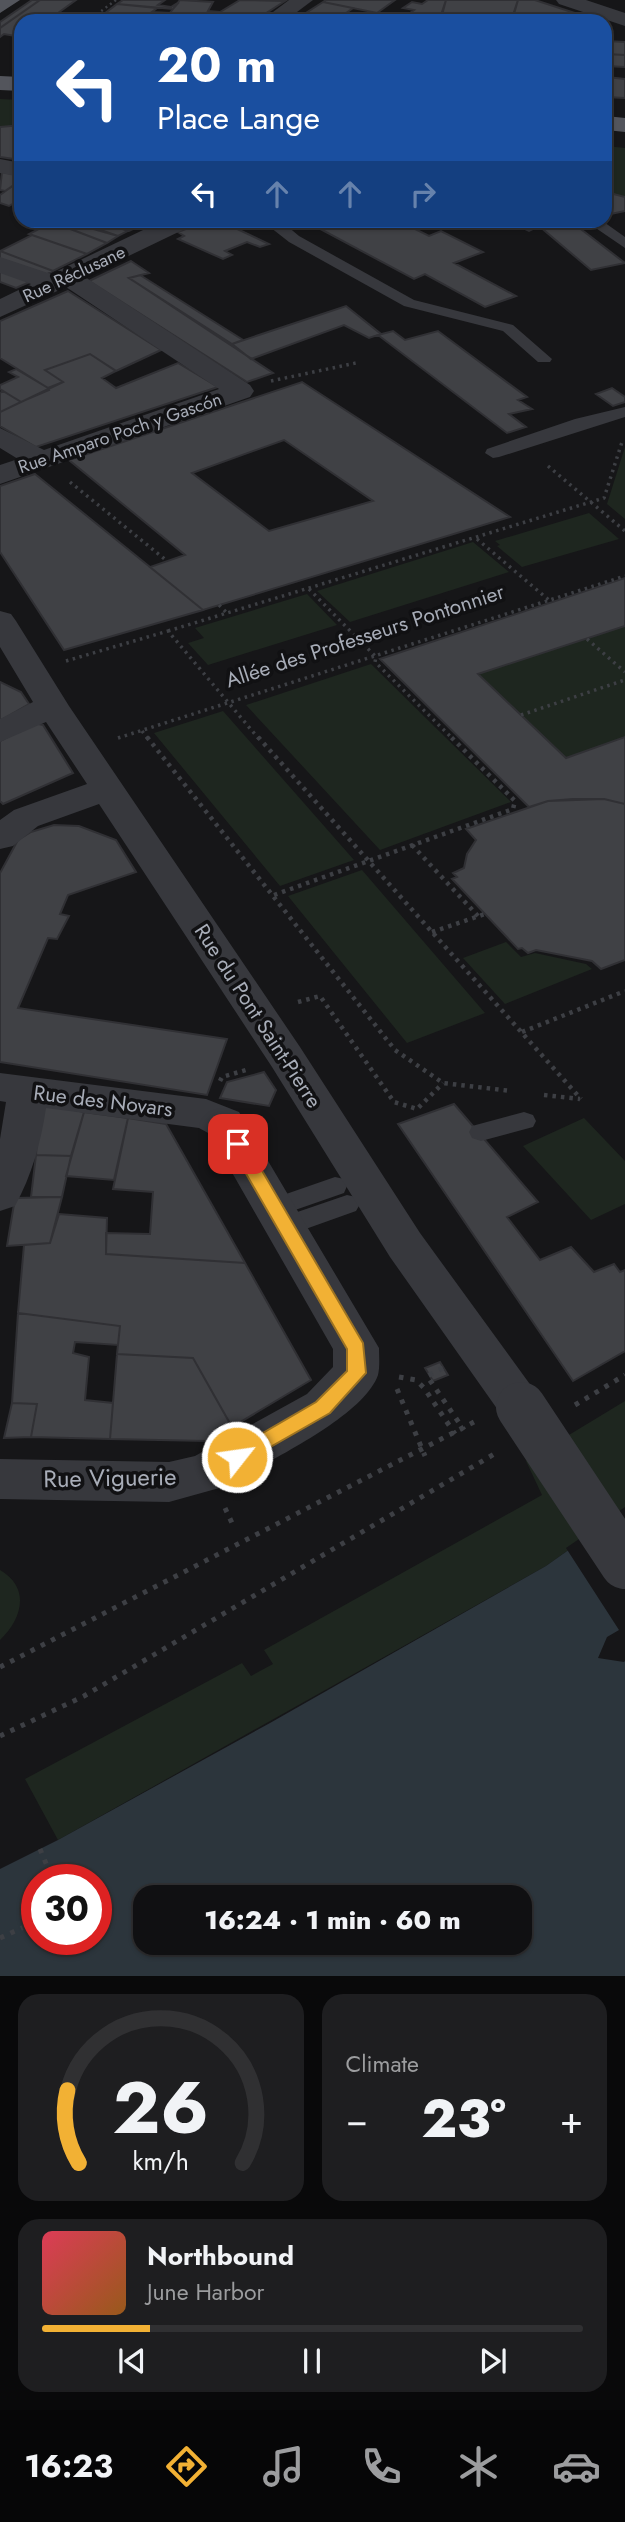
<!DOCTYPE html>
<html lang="en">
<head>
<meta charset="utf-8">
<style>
  :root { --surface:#101012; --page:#1e1e20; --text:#f1f3f6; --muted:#9c9d9f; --line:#303032; --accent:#f2b134 }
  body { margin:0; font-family:Jost,sans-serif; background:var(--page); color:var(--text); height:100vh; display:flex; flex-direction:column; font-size:26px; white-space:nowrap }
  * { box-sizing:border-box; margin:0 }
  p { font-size:23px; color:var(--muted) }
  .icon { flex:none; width:38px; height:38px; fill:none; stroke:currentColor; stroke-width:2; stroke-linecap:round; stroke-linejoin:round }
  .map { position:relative; height:1976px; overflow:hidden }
  .details { display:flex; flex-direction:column; gap:18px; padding:18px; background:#09090a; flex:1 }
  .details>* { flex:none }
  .top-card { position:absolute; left:14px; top:14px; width:598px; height:214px; border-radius:21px; box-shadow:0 2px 5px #0004,0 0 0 2px var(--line); background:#1a4fa0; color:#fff; overflow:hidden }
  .speed { position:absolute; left:21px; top:1864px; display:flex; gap:14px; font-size:35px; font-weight:700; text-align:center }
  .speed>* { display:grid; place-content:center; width:91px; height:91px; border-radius:50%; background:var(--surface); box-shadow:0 2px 5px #0004,0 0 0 2px var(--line); line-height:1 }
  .speed .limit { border:10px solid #d22; background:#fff; color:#111 }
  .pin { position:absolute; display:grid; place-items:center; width:60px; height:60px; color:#fff; margin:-30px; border-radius:14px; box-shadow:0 4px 10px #0006 }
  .me { position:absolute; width:77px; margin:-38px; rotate:60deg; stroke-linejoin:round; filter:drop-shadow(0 0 5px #0008) }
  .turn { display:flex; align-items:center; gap:24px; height:147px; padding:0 28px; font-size:32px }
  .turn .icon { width:91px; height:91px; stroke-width:2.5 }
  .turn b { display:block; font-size:49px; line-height:60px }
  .lanes { display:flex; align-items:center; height:66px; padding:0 28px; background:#0003; justify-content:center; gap:35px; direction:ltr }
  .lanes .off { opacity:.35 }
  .big { font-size:52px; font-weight:800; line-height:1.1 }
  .details .tile { flex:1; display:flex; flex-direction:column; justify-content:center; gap:10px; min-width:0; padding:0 24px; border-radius:21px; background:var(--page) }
  .details .dial { align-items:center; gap:0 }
  .dial svg { height:182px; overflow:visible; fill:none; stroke:var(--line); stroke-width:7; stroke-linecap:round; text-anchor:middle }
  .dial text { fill:var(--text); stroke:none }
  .song { display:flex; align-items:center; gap:21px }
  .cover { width:84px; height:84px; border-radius:10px; background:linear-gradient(135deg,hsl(350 70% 55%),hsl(30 70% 35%)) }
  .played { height:7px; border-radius:4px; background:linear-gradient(90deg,var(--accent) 20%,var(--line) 20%) }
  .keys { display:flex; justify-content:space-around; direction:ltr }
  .heat { display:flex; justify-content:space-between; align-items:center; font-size:38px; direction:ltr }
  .details .tiles { flex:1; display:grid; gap:18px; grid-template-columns:1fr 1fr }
  .tile:last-child { grid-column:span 2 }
  .trip { position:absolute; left:133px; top:1885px; width:399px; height:70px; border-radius:21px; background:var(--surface); box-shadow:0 2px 5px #0004,0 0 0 2px var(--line); font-weight:800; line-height:70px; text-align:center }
  .menu { display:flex; height:112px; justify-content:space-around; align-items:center; background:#060607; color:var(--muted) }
  .menu .icon { width:49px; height:49px }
  .menu .on { color:var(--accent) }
  .menu b { font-size:32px; color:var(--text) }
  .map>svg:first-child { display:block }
</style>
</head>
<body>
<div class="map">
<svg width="625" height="1976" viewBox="0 0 625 1976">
  <rect width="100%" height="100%" fill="#161618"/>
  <path fill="#1e261f" d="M0,99L21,100V125L0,127Z
    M606,146L625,148V197L606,192Z
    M625,447V519L607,504Z
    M589,513L619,539L522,567L497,546L500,545L495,541Z
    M473,542L509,572L350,622L317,591Z
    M307,594L337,625L208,665L188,643L204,638L195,628Z
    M625,626V737L566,758L478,674Z
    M371,664L511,802L380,850L246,705Z
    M223,711L354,860L280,886L154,733Z
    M362,870L485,1013L407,1043L288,896Z
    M506,942L521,957L535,953L586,964L592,969L505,1004L463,958Z
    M584,1118L625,1161V1204L591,1220L523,1146Z
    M625,1401V1510L546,1566L58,1840L25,1779L242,1663L251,1676L273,1664L264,1650L542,1495L526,1461Z
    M0,1570C31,1588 22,1619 0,1640Z"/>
  <path fill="#2c353c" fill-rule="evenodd" d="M625,1510V1976H0V1869L58,1840L270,1723L546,1566ZM37,1880H96V1939H37ZM145,1897H520V1942H145Z"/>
  <path fill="#161618" d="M625,1507V1661L624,1662L598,1658L607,1637L619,1630L566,1548Z"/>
  <path fill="#404145" stroke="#303034" stroke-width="2" fill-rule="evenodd" d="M32,0H40L0,28V22Z
    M40,0H76L58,13L62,14L60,16L47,21H21V37L4,34L0,37V28Z
    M123,0H165L158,5L171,7L179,2L173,9L117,4Z
    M180,0L213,2L208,11L220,12L240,0L285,1L254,21L166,18Z
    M326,0H395L377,13L323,2Z
    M428,0H446L439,21H400L414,10L403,8L412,2L422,4Z
    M446,0H518L512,18L442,15Z
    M518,0H535L584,16L583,21H512Z
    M323,2L353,8L335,21L298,18Z
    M117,4L157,8L152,12L170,13L166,18L104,14Z
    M104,14L145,16L143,21H95Z
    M606,41L625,42V55L606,54Z
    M606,54L625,55V67L606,66Z
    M607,77L625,79V98L606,97Z
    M21,125V160L0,157V127Z
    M2,172L21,176V180L5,191L0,190Z
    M21,180V199L9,206L0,203V195Z
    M606,192L625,197V211L606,215Z
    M56,220H73L75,221L72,223L118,236L107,243L52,222Z
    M84,220H98L128,231L118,236L86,225L90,223Z
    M98,220H149L150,221L129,231Z
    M209,220H249L233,227L269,244L260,247L247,242L225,251L232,255L223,259L178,239L184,236L178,232Z
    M320,220L399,221L429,236L441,231L483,252L454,263L516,296L485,307L425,274L414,279L311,224Z
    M506,220H569L625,263L591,270L539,226L529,231Z
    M52,222L107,243L87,254L29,234Z
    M32,235L87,254L53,271L0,251Z
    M0,251L53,271L42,277L0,261Z
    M131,261L149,273L129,278L273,373L247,382L89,281Z
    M0,268L30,282L16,288L0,282Z
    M140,275L243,340L232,344L129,278Z
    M68,291L161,350L116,371L90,354L45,370L63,382L48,388L0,358V321Z
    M346,306L381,334L369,338L344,325L251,359L232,344Z
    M393,331L405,340L438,331L527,397L518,400L532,409L509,414L526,427L507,433L378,335Z
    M90,354L116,371L102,378L116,388L178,363L218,387L36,447L0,426V412L63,382L45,370Z
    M16,369L48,388L49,390L21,402L0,389V385L18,377L9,372Z
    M302,382L510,517L203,610L150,567L185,555L69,460ZM284,440L373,501L269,531L192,473Z
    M612,388L625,397V402L613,406L596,394Z
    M3,391L21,402L0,412V393Z
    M35,474L150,567L203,610L64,650L0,552V486Z
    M625,578V626L478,674L566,758L625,737V804L604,799H573L548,801L529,807L380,659Z
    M0,682L21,692L29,704L0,721Z
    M34,723L43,725L73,773L3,804L0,801V741Z
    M604,799L625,804V960L601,969L592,961L536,950L528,953L522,948L518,949L452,879L457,877L453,873L464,868L467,854L476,840L466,829L548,801Z
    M54,825L79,826L116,840L136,872L68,895L60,914L69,916L57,939L48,938L18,1008L227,1039L207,1095L0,1062V873L18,840L31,832Z
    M264,1072L276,1090L269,1106L220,1098L227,1082Z
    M45,1104L84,1112L71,1156L36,1155L39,1108Z
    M454,1104L538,1202L507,1217L540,1260L571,1247L594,1272L614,1264L620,1272L625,1270V1351L573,1381L398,1124Z
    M84,1112L128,1118L114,1180L66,1176Z
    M128,1118L166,1124L245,1263L106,1254V1233L150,1234L153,1192L113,1189Z
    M36,1155L71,1156L62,1197H31Z
    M62,1197L50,1243L7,1246L15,1198Z
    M59,1214L107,1218L106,1254L245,1263L311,1380L232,1427L193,1358L117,1354L120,1326L18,1313L24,1245L50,1243Z
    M18,1313L120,1326L118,1345L75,1342L73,1353L89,1357L85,1400L113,1403L110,1439L31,1437L37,1404L12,1403Z
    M117,1354L193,1358L232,1427L209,1441L110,1439Z
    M440,1362L448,1375L433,1381L425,1368Z
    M12,1403L37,1404L31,1437L4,1438Z"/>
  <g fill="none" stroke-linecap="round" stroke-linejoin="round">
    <path stroke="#3d3f44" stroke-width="2.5" stroke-dasharray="2 3.5" stroke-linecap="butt" d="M88,21L116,0"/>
    <path stroke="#3d3f44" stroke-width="3.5" stroke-dasharray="2.5 4.5" stroke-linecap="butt" d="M271,381L356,363
      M548,466L625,531
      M70,482L167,561
      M477,539L550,601
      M309,589L376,657L375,662L453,739
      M219,605L228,614
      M168,631L604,498L622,442
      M587,639L625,672
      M66,661L168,631L259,739
      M521,715L625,680
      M142,731L148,739
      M118,738L625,576"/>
    <path stroke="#3d3f44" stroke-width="4.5" stroke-dasharray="3.5 5" stroke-linecap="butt" d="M147,737L395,1050L443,1083L511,1091
      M258,737L581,1099
      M412,845L478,916
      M274,895L513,809L515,801L451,737
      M432,932L485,914
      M298,1002L320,996L394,1102L417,1109L443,1083
      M522,1032L625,991
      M220,1081L222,1077L246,1070
      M544,1095L580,1099"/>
    <path stroke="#3d3f44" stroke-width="5" stroke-dasharray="4.5 7" stroke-linecap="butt" d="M443,1368L427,1376L464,1430
      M399,1377L416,1380L424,1388L455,1434
      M397,1389L425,1456
      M575,1405L625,1375
      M225,1508L232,1523
      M0,1667L476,1421
      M0,1736L84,1696L496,1453
      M40,1849L53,1880
      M96,1893L104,1889
      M0,1938L37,1921"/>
    <path fill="#37383d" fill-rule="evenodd" d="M261,220H280L299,236L414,300L513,325L552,359L550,362H538L503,331L404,306L289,242Z
      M584,220H601L625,237V248Z
      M625,407V417L499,457L493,458L485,453L487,449L575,419Z
      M524,1112L533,1115L536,1121L533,1127L481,1141L472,1138L469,1132L472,1126Z
      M335,1177L344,1179L347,1186L344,1193L275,1217L266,1215L262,1208L266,1201Z
      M347,1195L356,1197L360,1204L356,1211L286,1236L277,1233L273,1226L277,1219Z"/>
    <path fill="#37383d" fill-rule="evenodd" d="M289,0H313L285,21H261Z
      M556,0H586L625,13V26L559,4Z
      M0,159L21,163V177L0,173Z
      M164,220H196L193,225L85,277L250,385L254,391L250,397L0,484V465L18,459L0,448V428L44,450L219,389L66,287L0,317V299L31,284L0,273V257L51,274Z
      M0,611L11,614L16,621L69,706L300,1047L420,1233L537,1394L544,1407L537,1420L521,1426L505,1420L390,1257L272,1067L99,804L38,826L13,846L0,849V820L14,810L87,784L46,722L0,742V719L33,702L0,647Z
      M0,1073L206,1099L239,1112L379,1348C379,1356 380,1367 378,1375C363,1418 262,1464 223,1487L169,1502L0,1499V1459L169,1462L195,1456L307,1394L333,1367V1349L210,1134L199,1128L46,1108C41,1142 32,1175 15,1206L0,1211V1139L6,1102L0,1101Z"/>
    <path fill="#53555c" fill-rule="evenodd" d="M0,0H20L0,13Z
      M0,76L21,77V91L0,90Z
      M606,116L625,118V132L606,130Z"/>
    <path stroke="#37383d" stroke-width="50" d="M521,1407L625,1564"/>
  </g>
  <path fill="#f2b134" stroke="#9d7322" stroke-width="2" d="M238,1138L244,1140L363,1343L366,1373L330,1413L237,1466L230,1463L227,1457L230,1452L316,1402L347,1371V1349L229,1144Z"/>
  <g text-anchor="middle" stroke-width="7" stroke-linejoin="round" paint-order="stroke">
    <g font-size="18" fill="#a8adb8" stroke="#111113">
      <text transform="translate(74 274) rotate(-25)" y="6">Rue Réclusane</text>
      <text transform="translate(120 433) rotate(-19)" y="6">Rue Amparo Poch y Gascón</text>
    </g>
    <g font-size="21" fill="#a8adb8" stroke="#111113">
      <text transform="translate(365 636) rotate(-18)" y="7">Allée des Professeurs Pontonnier</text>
      <text transform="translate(258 1016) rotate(57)" y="7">Rue du Pont Saint-Pierre</text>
      <text transform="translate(103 1101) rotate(7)" y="7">Rue des Novars</text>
    </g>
    <g font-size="24" fill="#a8adb8" stroke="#111113">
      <text transform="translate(110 1478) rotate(-1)" y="8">Rue Viguerie</text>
    </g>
  </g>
</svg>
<div class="speed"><div class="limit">30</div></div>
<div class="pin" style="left:238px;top:1144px;background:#d93025"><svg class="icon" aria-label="arrive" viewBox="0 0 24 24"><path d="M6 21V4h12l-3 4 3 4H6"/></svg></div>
<svg class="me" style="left:237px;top:1457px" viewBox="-20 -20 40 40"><circle r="17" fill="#f2b134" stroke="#fff" stroke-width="3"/><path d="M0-11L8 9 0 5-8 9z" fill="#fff"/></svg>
<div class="trip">16:24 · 1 min · 60 m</div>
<div class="top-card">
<div class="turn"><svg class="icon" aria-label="left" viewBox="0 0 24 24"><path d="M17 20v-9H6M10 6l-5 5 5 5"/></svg><div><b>20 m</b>Place Lange</div></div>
<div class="lanes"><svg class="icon" aria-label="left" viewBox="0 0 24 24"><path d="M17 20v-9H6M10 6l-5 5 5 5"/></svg><svg class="icon off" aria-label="ahead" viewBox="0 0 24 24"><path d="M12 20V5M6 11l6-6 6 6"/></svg><svg class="icon off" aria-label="ahead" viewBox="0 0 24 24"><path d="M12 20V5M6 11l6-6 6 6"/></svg><svg class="icon off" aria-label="right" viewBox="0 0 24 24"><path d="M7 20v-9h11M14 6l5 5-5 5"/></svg></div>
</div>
</div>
<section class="details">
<div class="tiles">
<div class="tile dial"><svg viewBox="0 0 100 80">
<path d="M14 69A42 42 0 1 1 86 69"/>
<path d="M14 69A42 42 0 0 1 9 37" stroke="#f2b134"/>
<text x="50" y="56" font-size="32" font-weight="700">26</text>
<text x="50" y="72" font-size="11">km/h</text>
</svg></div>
<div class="tile"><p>Climate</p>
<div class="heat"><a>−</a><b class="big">23°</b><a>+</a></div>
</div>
<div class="tile">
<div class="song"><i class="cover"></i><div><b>Northbound</b><p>June Harbor</p></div></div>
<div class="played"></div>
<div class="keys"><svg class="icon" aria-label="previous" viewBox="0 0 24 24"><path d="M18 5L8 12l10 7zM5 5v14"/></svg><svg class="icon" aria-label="pause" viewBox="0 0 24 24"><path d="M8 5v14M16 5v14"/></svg><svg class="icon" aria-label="next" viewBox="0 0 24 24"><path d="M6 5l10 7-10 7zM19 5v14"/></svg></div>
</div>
</div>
</section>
<nav class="menu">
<b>16:23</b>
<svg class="icon on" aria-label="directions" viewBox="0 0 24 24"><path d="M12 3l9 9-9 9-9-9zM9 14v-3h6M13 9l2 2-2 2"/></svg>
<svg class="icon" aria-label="music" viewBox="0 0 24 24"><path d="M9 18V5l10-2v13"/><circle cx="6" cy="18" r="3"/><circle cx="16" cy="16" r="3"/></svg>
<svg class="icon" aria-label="phone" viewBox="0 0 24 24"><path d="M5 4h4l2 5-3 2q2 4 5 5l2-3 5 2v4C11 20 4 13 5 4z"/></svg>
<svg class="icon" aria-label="climate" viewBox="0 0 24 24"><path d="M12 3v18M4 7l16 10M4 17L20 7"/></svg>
<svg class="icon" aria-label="car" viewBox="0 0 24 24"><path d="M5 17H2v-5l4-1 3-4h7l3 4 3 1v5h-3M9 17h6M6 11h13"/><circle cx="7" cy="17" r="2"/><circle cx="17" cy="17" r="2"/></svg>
</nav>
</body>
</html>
